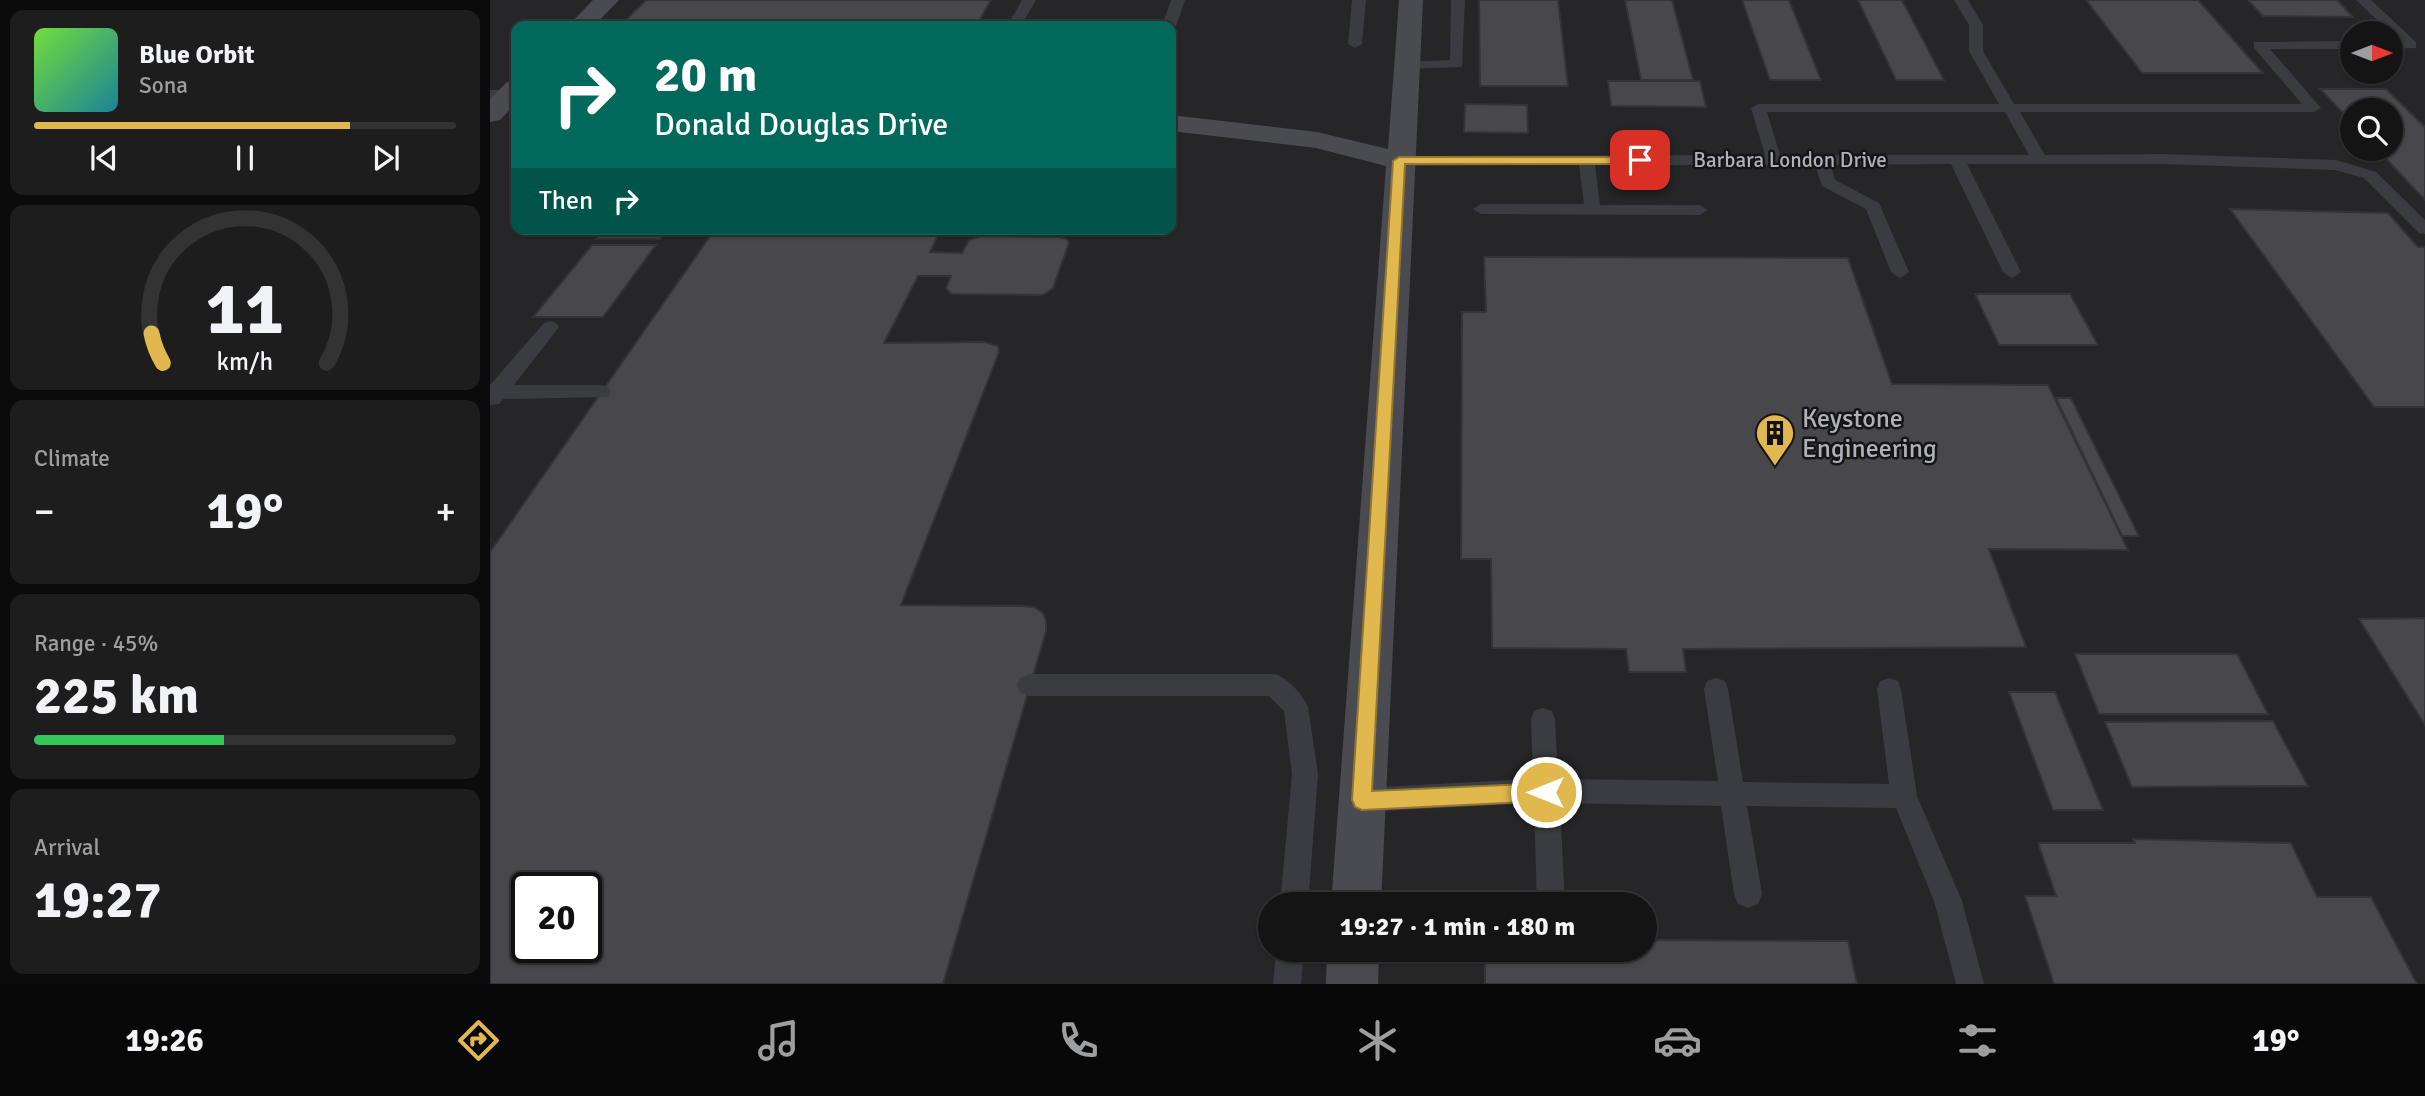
<!DOCTYPE html>
<html lang="en">
<head>
<meta charset="utf-8">
<style>
  :root { --surface:#141415; --page:#1d1d1e; --text:#f1f3f6; --muted:#9d9ea0; --line:#333334; --accent:#e1b84d }
  body { margin:0; font-family:Signika,sans-serif; background:var(--page); color:var(--text); height:100vh; display:flex; flex-direction:column; font-size:26px; white-space:nowrap }
  * { box-sizing:border-box; margin:0 }
  p { font-size:23px; color:var(--muted) }
  .icon { flex:none; width:38px; height:38px; fill:none; stroke:currentColor; stroke-width:2; stroke-linecap:round; stroke-linejoin:round }
  .map { position:relative; flex:1; overflow:hidden }
  .sheet { display:flex; flex-direction:column; gap:10px; padding:10px; background:#0b0b0c; width:490px }
  .sheet>* { flex:none }
  .hud { position:absolute; left:21px; top:21px; width:665px; height:214px; border-radius:14px; box-shadow:0 2px 5px #0004,0 0 0 2px var(--line); background:#00695c; color:#fff; overflow:hidden }
  .needle { width:46px; rotate:90deg }
  .tools { position:absolute; left:1850px; top:21px; display:grid; gap:14px }
  .tools a { display:grid; place-items:center; width:63px; height:63px; border-radius:50%; background:var(--surface); box-shadow:0 2px 5px #0004,0 0 0 2px var(--line); font-size:35px }
  .speed { position:absolute; left:21px; top:872px; display:flex; gap:14px; font-size:35px; font-weight:700; text-align:center }
  .speed>* { display:grid; place-content:center; width:91px; height:91px; border-radius:50%; background:var(--surface); box-shadow:0 2px 5px #0004,0 0 0 2px var(--line); line-height:1 }
  .speed .limit { border:4px solid #111; border-radius:10px; background:#fff; color:#111 }
  .pin { position:absolute; display:grid; place-items:center; width:60px; height:60px; color:#fff; margin:-30px; border-radius:14px; box-shadow:0 4px 10px #0006 }
  .me { position:absolute; width:77px; margin:-38px; rotate:270deg; stroke-linejoin:round; filter:drop-shadow(0 0 5px #0008) }
  .turn { display:flex; align-items:center; gap:24px; height:147px; padding:0 28px; font-size:32px }
  .turn .icon { width:91px; height:91px; stroke-width:2.5 }
  .turn b { display:block; font-size:49px; line-height:60px }
  .then { display:flex; align-items:center; height:66px; padding:0 28px; background:#0003; gap:14px; font-size:26px }
  .big { font-size:52px; font-weight:700; line-height:1.1 }
  .sheet .card { flex:1; display:flex; flex-direction:column; justify-content:center; gap:10px; min-width:0; padding:0 24px; border-radius:14px; background:var(--page) }
  .sheet .dial { align-items:center; gap:0 }
  .dial svg { height:182px; overflow:visible; fill:none; stroke:var(--line); stroke-width:7; stroke-linecap:round; text-anchor:middle }
  .dial text { fill:var(--text); stroke:none }
  .song { display:flex; align-items:center; gap:21px }
  .cover { width:84px; height:84px; border-radius:10px; background:linear-gradient(135deg,hsl(100 70% 55%),hsl(190 70% 35%)) }
  .played { height:7px; border-radius:4px; background:linear-gradient(90deg,var(--accent) 75%,var(--line) 75%) }
  .keys { display:flex; justify-content:space-around; direction:ltr }
  .heat { display:flex; justify-content:space-between; align-items:center; font-size:38px; direction:ltr }
  .charge { height:10px; border-radius:5px; background:linear-gradient(90deg,#34c759 45%,var(--line) 0) }
  .trip { position:absolute; left:768px; top:892px; width:399px; height:70px; border-radius:35px; background:var(--surface); box-shadow:0 2px 5px #0004,0 0 0 2px var(--line); font-weight:700; line-height:70px; text-align:center }
  .tabs { display:flex; height:112px; justify-content:space-around; align-items:center; background:#080808; color:var(--muted) }
  .tabs .icon { width:49px; height:49px }
  .tabs .active { color:var(--accent) }
  .tabs b { font-size:32px; color:var(--text) }
  main { display:flex; flex:1; min-height:0 }
  .map>svg:first-child { display:block }
</style>
</head>
<body>
<main>
<section class="sheet">
<div class="card">
<div class="song"><i class="cover"></i><div><b>Blue Orbit</b><p>Sona</p></div></div>
<div class="played"></div>
<div class="keys"><svg class="icon" aria-label="previous" viewBox="0 0 24 24"><path d="M18 5L8 12l10 7zM5 5v14"/></svg><svg class="icon" aria-label="pause" viewBox="0 0 24 24"><path d="M8 5v14M16 5v14"/></svg><svg class="icon" aria-label="next" viewBox="0 0 24 24"><path d="M6 5l10 7-10 7zM19 5v14"/></svg></div>
</div>
<div class="card dial"><svg viewBox="0 0 100 80">
<path d="M14 69A42 42 0 1 1 86 69"/>
<path d="M14 69A42 42 0 0 1 9 56" stroke="#e1b84d"/>
<text x="50" y="56" font-size="32" font-weight="700">11</text>
<text x="50" y="72" font-size="11">km/h</text>
</svg></div>
<div class="card"><p>Climate</p>
<div class="heat"><a>−</a><b class="big">19°</b><a>+</a></div>
</div>
<div class="card"><p>Range · 45%</p><b class="big">225 km</b><div class="charge"></div></div>
<div class="card"><p>Arrival</p><b class="big">19:27</b></div>
</section>
<div class="map">
<svg width="1935" height="984" viewBox="0 0 1935 984">
  <rect width="100%" height="100%" fill="#1a1a1c"/>
  <path fill="#262629" fill-rule="evenodd" d="M0,0H1935V984H0ZM26,26H681V229H26ZM1862,33H1900V72H1862ZM1862,110H1900V149H1862ZM37,887H96V947H37ZM780,905H1155V950H780Z"/>
  <path fill="#47474c" stroke="#343438" stroke-width="2" fill-rule="evenodd" d="M156,0H501L486,26H130Z
    M989,0H1068L1078,86H990Z
    M1135,0H1182L1203,80H1151Z
    M1252,0H1299L1331,80H1280Z
    M1368,0H1412L1454,80H1406Z
    M1596,0H1708L1773,73H1652Z
    M1758,0H1847L1863,17L1773,16Z
    M1118,81H1210L1216,107L1121,106Z
    M1830,89H1896L1935,127V200L1887,149H1900V110H1862V122Z
    M975,104L1037,105L1038,133L974,132Z
    M1740,209L1898,213L1928,247H1935V407H1884Z
    M113,229H177L170,239H106Z
    M225,229H451L440,252L472,253L479,240L491,236L569,237L577,239L579,243L563,288L553,295L461,294L456,288L461,276H428L394,343L494,342L508,346L509,352L411,605L533,606L544,607L553,613L556,621V631L453,984H0V552ZM37,887H96V947H37Z
    M102,245H166L113,317H43Z
    M994,257L1358,258L1402,384L1558,385L1638,550L1499,549L1536,647L1193,649L1196,672H1139L1136,649L1002,648L1001,559H971L972,312H996Z
    M1485,294H1580L1608,345H1509Z
    M1566,398H1581L1649,536H1632Z
    M1935,618V725L1869,619Z
    M1585,654H1747L1778,714H1609Z
    M1519,692H1565L1613,810H1563Z
    M1783,721L1818,786L1642,787L1615,722Z
    M1643,839L1801,843L1827,897H1881L1927,984H1564L1535,896H1566L1548,843H1645Z
    M1155,940L1358,941L1367,984H995V950H1155Z"/>
  <g fill="none" stroke-linecap="round" stroke-linejoin="round">
    <path fill="#3b3c41" fill-rule="evenodd" d="M532,0H546L531,26H517Z
      M681,0H695L686,26L681,30V26H672Z
      M862,0H876L872,44L865,48L858,44Z
      M961,0H975L972,67L912,69L910,66L917,62L960,60Z
      M1464,0H1478L1493,25V51L1524,104H1812L1764,48V42L1862,41V49H1780L1831,108L1824,112H1530L1555,155L1672,154L1846,160L1886,172L1935,220V234L1929,233L1874,178L1845,170L1672,164H1477L1531,272L1522,278L1513,272L1461,164L1341,165L1345,180L1389,203L1419,272L1410,278L1401,272L1376,209L1332,186L1325,165H1105L1110,205H1210L1218,210L1210,215L991,214L983,209L991,204H1094L1089,165L909,166L901,161L909,156L1275,155L1261,108L1268,104H1509L1479,51V25ZM1277,112H1515L1539,155H1290Z
      M1866,0H1881L1926,42V48L1900,49V41H1909Z
      M0,90H26V96L0,98Z
      M60,321L66,323L69,327L24,385H111L118,387L121,392L118,397L13,399L9,404L0,405V385L54,323Z
      M539,674H785C799,679 812,694 818,707L828,774L818,905H790L802,774L794,711L779,696H539L530,692L527,685L530,678Z
      M1226,678L1235,681L1238,689L1253,782L1399,784L1387,689L1390,681L1399,678L1408,681L1411,689L1427,796L1472,901L1494,984H1466L1444,901L1406,808L1257,806L1272,894L1268,904L1258,908L1248,904L1244,894L1231,806L1070,803L1075,905H1047L1044,803L872,812L863,809L859,800L863,791L872,788L1043,779L1041,719L1044,711L1053,708L1062,711L1065,719L1068,779L1228,781L1214,689L1217,681Z
      M786,950H814L811,984H783Z"/>
    <path fill="#4a4b50" fill-rule="evenodd" d="M103,0H129L104,26H78Z
      M909,0H933L891,905H841L896,166L826,148L681,131V115L827,132L898,149Z
      M26,80V103L10,120L0,122V99L17,82Z
      M837,950H889L888,984H836Z"/>
  </g>
  <path fill="#e1b84d" stroke="#927832" stroke-width="2" d="M909,157H1150L1156,160L1150,164H915L882,791L1056,783L1063,785L1066,792L1063,798L1056,801L872,810L865,807L862,800L903,161Z"/>
  <defs>
    <g id="building-pin" transform="scale(2.0125)"><path d="M0 17L-7.5 6A9.5 9.5 0 1 1 7.5 6Z" fill="#e1b84d" stroke="#151517"/><path d="M-4-6H4V6H1V3H-1V6H-4ZM-2.5-4.3h1.7v1.8h-1.7ZM.8-4.3h1.7v1.8H.8ZM-2.5-1h1.7V.8h-1.7ZM.8-1h1.7V.8H.8Z" fill="#111"/></g>
  </defs>
  <g fill-rule="evenodd">
    <use href="#building-pin" x="1285" y="433"/>
  </g>
  <g text-anchor="middle" stroke-width="5" stroke-linejoin="round" paint-order="stroke">
    <g font-size="21" fill="#aeb1ba" stroke="#151517">
      <text x="1300" y="167">Barbara London Drive</text>
    </g>
    <g font-size="26" fill="#aeb1ba" stroke="#151517" text-anchor="start">
      <text x="1312" y="427">Keystone<tspan x="1312" dy="30">Engineering</tspan></text>
    </g>
  </g>
</svg>
<div class="tools">
<a><svg class="needle" viewBox="-14 -14 28 28"><path d="M0-13l5 13h-10z" fill="#e53935"/><path d="M0 13l5-13h-10z" fill="#9d9ea0"/></svg></a>
<a><svg class="icon" aria-label="search" viewBox="0 0 24 24"><circle cx="10" cy="10" r="6"/><path d="M15 15l6 6"/></svg></a>
</div>
<div class="speed"><div class="limit">20</div></div>
<div class="pin" style="left:1150px;top:160px;background:#d93025"><svg class="icon" aria-label="arrive" viewBox="0 0 24 24"><path d="M6 21V4h12l-3 4 3 4H6"/></svg></div>
<svg class="me" style="left:1056px;top:792px" viewBox="-20 -20 40 40"><circle r="17" fill="#e1b84d" stroke="#fff" stroke-width="3"/><path d="M0-11L8 9 0 5-8 9z" fill="#fff"/></svg>
<div class="trip">19:27 · 1 min · 180 m</div>
<div class="hud">
<div class="turn"><svg class="icon" aria-label="right" viewBox="0 0 24 24"><path d="M7 20v-9h11M14 6l5 5-5 5"/></svg><div><b>20 m</b>Donald Douglas Drive</div></div>
<div class="then">Then<svg class="icon" aria-label="right" viewBox="0 0 24 24"><path d="M7 20v-9h11M14 6l5 5-5 5"/></svg></div>
</div>
</div>
</main>
<nav class="tabs">
<b>19:26</b>
<svg class="icon active" aria-label="directions" viewBox="0 0 24 24"><path d="M12 3l9 9-9 9-9-9zM9 14v-3h6M13 9l2 2-2 2"/></svg>
<svg class="icon" aria-label="music" viewBox="0 0 24 24"><path d="M9 18V5l10-2v13"/><circle cx="6" cy="18" r="3"/><circle cx="16" cy="16" r="3"/></svg>
<svg class="icon" aria-label="phone" viewBox="0 0 24 24"><path d="M5 4h4l2 5-3 2q2 4 5 5l2-3 5 2v4C11 20 4 13 5 4z"/></svg>
<svg class="icon" aria-label="climate" viewBox="0 0 24 24"><path d="M12 3v18M4 7l16 10M4 17L20 7"/></svg>
<svg class="icon" aria-label="car" viewBox="0 0 24 24"><path d="M5 17H2v-5l4-1 3-4h7l3 4 3 1v5h-3M9 17h6M6 11h13"/><circle cx="7" cy="17" r="2"/><circle cx="17" cy="17" r="2"/></svg>
<svg class="icon" aria-label="filters" viewBox="0 0 24 24"><path d="M4 7h16M4 17h16"/><circle cx="9" cy="7" r="2"/><circle cx="15" cy="17" r="2"/></svg>
<b>19°</b>
</nav>
</body>
</html>
